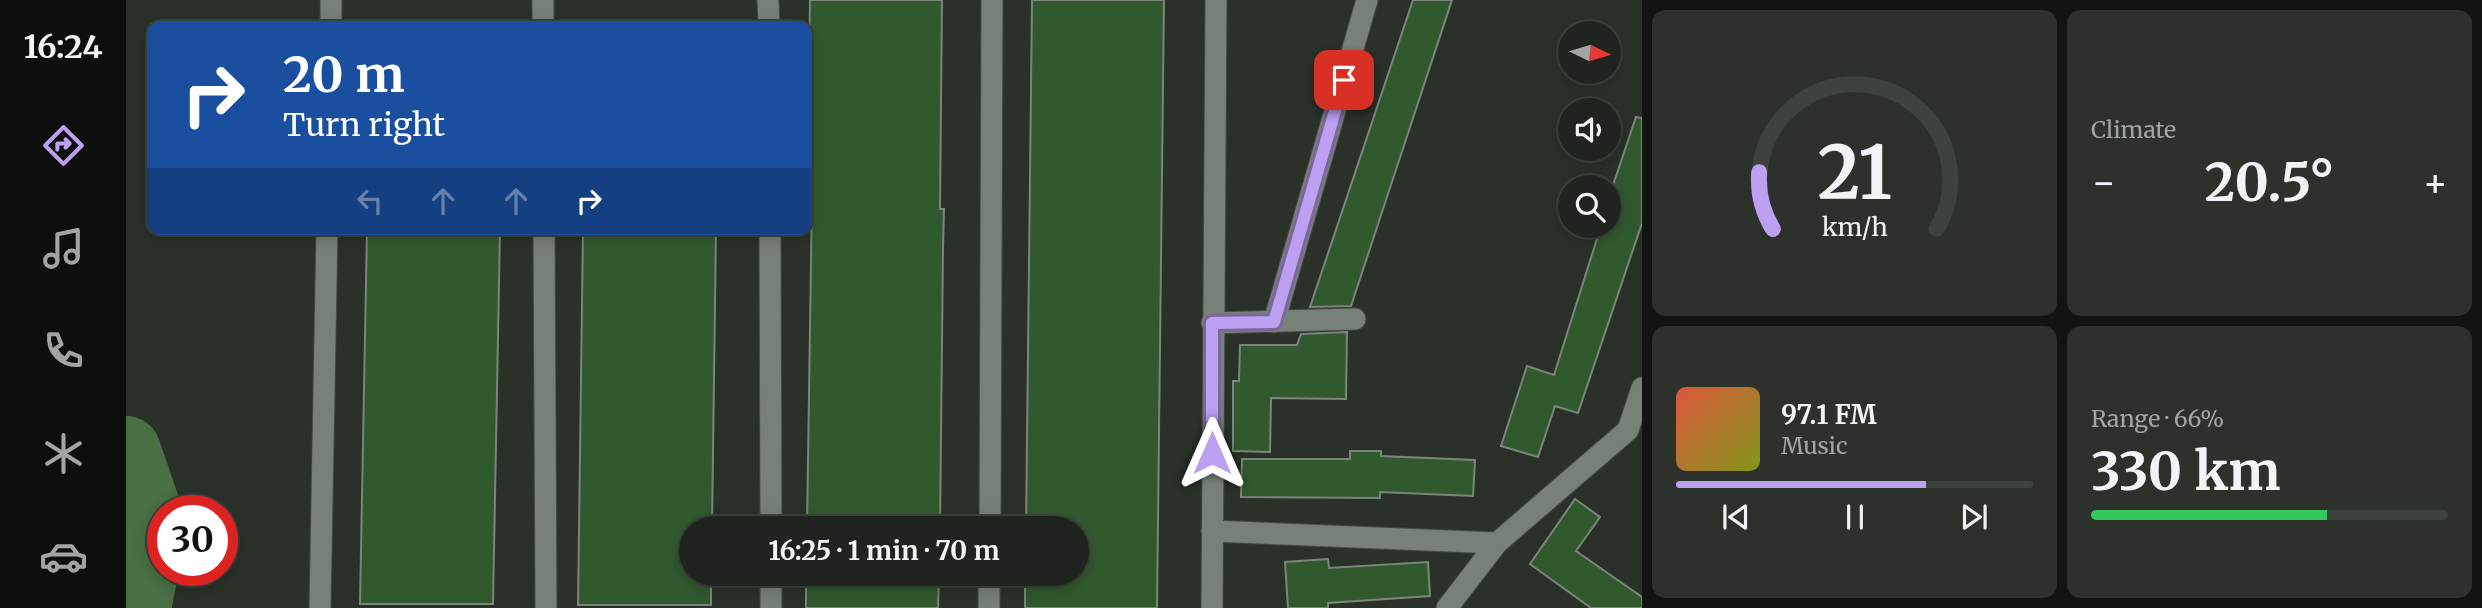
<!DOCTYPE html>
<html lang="en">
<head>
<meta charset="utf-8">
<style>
  :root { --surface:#1f251e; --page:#2c312b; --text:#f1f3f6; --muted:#a1a5a4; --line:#3c423c; --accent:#bca0f2 }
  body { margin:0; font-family:Merriweather,serif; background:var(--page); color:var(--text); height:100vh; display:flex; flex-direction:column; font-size:26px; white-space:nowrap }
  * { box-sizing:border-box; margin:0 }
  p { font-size:23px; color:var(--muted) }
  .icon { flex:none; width:38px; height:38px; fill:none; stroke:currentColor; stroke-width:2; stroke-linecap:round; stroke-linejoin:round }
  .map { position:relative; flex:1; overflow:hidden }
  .panel { display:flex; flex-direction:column; gap:10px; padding:10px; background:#111410; width:840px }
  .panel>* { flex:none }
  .top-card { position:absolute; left:21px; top:21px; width:665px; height:214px; border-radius:14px; box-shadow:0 4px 18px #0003,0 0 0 2px var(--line); background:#1a4fa0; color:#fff; overflow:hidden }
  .needle { width:46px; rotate:95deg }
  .fabs { position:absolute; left:1432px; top:21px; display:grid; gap:14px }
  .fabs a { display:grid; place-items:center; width:63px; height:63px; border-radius:50%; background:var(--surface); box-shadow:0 4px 18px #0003,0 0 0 2px var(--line); font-size:35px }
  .speed { position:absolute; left:21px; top:495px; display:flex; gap:14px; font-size:35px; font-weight:700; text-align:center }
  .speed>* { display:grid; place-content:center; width:91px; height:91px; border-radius:50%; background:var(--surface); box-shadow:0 4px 18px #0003,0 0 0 2px var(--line); line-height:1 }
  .speed .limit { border:10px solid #d22; background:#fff; color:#111 }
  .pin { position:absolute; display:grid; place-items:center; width:60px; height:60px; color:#fff; margin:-30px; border-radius:14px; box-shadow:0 4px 10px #0006 }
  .me { position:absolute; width:77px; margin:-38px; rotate:0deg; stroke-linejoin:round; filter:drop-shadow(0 0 5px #0008) }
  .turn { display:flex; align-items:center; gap:24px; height:147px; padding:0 21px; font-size:32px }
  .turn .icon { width:91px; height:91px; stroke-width:2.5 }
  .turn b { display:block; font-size:49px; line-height:60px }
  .lanes { display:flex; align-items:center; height:66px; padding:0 21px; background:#0003; justify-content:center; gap:35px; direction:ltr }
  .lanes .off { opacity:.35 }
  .big { font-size:52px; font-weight:700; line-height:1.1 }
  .panel .widget { flex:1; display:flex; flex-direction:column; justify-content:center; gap:10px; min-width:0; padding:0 24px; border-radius:14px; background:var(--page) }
  .panel .dial { align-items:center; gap:0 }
  .dial svg { height:182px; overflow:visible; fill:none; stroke:var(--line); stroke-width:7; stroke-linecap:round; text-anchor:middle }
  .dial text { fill:var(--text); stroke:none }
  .song { display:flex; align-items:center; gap:21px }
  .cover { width:84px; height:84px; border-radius:10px; background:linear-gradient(135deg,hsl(10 70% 55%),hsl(70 70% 35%)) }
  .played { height:7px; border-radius:4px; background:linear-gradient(90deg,var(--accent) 70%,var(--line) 70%) }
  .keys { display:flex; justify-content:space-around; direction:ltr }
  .heat { display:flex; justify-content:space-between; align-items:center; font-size:38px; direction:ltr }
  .charge { height:10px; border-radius:5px; background:linear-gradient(90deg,#34c759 66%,var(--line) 0) }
  .panel .tiles { flex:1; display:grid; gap:10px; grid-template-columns:repeat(2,1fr) }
  .trip { position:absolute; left:553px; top:516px; width:410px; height:70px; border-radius:35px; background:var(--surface); box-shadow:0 4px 18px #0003,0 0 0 2px var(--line); font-weight:700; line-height:70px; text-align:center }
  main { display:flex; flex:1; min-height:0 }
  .tab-bar { display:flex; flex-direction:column; width:126px; justify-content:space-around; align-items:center; background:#0c0f0c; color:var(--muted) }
  .tab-bar .icon { width:49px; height:49px }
  .tab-bar .on { color:var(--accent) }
  .tab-bar b { font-size:32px; color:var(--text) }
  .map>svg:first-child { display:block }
</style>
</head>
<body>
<main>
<nav class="tab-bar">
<b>16:24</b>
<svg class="icon on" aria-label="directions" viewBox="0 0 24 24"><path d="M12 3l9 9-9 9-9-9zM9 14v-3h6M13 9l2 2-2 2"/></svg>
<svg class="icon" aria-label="music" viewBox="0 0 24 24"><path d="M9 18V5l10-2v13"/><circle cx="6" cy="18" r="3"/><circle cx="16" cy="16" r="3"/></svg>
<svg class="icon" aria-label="phone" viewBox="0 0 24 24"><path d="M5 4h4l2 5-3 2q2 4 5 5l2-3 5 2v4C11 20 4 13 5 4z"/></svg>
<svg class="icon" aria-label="climate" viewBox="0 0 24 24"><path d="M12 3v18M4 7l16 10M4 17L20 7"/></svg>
<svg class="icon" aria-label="car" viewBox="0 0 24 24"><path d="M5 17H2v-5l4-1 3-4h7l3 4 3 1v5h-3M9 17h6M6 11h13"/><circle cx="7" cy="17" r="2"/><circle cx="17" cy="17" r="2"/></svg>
</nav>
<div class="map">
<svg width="1516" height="608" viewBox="0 0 1516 608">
  <rect width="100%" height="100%" fill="#293128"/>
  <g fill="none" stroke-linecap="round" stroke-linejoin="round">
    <path stroke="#497145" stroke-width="70" d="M0,451L26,527L10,608"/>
  </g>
  <path fill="#31592e" stroke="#7c857b" stroke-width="2" d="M684,0H816L814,209H818L817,249L814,528H681L686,194H681Z
    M906,0H1038L1031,608H899V574H950V528H900Z
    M1287,0H1326L1225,306L1184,307Z
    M1510,117L1516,118V223L1452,413L1429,406L1412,457L1375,446L1401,366L1428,375L1475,226H1482V200Z
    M241,229H374L367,604H234Z
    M457,229L590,230L586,528H565V574H585V605H452Z
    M1221,332L1220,399L1145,398L1144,452L1107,451V381H1113L1114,345H1171L1175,334Z
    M1224,451H1255V456L1349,460L1347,496L1254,492V498L1115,497L1116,459H1224Z
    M1449,499L1474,517L1450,551L1516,597V608H1465L1404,564Z
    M1202,559L1203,568L1302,562L1304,596L1202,603V608H1162L1159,562Z
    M680,574H813L812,608H680Z"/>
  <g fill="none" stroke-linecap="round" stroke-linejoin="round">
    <g stroke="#454b44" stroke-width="23">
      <path id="street" d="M417,0V26
        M642,0L643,26
        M205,26V0
        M418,229L420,608
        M644,229L645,528
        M1148,322L1241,0
        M1086,323L1229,319
        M864,528L866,0
        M1086,531L1371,543
        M645,574V608
        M194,608L201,229
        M863,608V574
        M1086,608L1090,0
        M1321,608L1371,543L1502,430L1516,388"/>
    </g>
    <use href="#street" stroke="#788177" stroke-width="21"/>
  </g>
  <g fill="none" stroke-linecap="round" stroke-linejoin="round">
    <g stroke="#7a689d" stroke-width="18">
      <path id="route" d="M1086,453V323L1148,322L1218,80"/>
    </g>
    <use href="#route" stroke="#bca0f2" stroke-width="12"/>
  </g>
</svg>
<div class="fabs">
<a><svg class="needle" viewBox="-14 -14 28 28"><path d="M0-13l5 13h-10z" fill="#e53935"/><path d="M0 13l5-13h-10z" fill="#a1a5a4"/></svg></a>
<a><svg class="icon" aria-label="sound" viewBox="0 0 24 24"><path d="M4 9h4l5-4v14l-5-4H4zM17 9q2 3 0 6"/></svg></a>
<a><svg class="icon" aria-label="search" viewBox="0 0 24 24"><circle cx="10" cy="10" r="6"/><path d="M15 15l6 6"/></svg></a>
</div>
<div class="speed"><div class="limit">30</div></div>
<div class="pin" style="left:1218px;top:80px;background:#d93025"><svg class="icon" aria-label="arrive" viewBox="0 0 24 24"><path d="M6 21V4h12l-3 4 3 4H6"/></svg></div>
<svg class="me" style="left:1086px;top:453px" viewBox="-20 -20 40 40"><path d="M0-17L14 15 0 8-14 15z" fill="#bca0f2" stroke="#fff" stroke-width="4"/></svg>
<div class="trip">16:25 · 1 min · 70 m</div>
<div class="top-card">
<div class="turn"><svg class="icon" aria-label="right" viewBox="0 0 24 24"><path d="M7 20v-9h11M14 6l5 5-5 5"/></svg><div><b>20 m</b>Turn right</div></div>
<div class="lanes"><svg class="icon off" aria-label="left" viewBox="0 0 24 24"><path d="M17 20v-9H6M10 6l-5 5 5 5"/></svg><svg class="icon off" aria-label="ahead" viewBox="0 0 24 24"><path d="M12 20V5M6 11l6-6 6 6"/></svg><svg class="icon off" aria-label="ahead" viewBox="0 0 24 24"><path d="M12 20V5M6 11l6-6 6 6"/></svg><svg class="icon" aria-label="right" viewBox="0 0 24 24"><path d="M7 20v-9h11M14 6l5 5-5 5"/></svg></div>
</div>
</div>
<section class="panel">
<div class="tiles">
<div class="widget dial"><svg viewBox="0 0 100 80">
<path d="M14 69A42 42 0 1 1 86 69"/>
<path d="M14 69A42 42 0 0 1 8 44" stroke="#bca0f2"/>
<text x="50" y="56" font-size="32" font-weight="700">21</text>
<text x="50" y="72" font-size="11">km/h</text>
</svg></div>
<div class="widget"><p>Climate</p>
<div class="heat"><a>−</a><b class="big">20.5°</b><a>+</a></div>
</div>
<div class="widget">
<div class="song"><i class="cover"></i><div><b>97.1 FM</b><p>Music</p></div></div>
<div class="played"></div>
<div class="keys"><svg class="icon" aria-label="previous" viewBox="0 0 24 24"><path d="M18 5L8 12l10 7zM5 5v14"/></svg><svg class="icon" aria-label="pause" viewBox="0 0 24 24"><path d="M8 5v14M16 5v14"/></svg><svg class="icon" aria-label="next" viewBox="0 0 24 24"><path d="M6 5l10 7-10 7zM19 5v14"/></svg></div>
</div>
<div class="widget"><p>Range · 66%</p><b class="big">330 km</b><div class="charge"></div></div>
</div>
</section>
</main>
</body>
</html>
